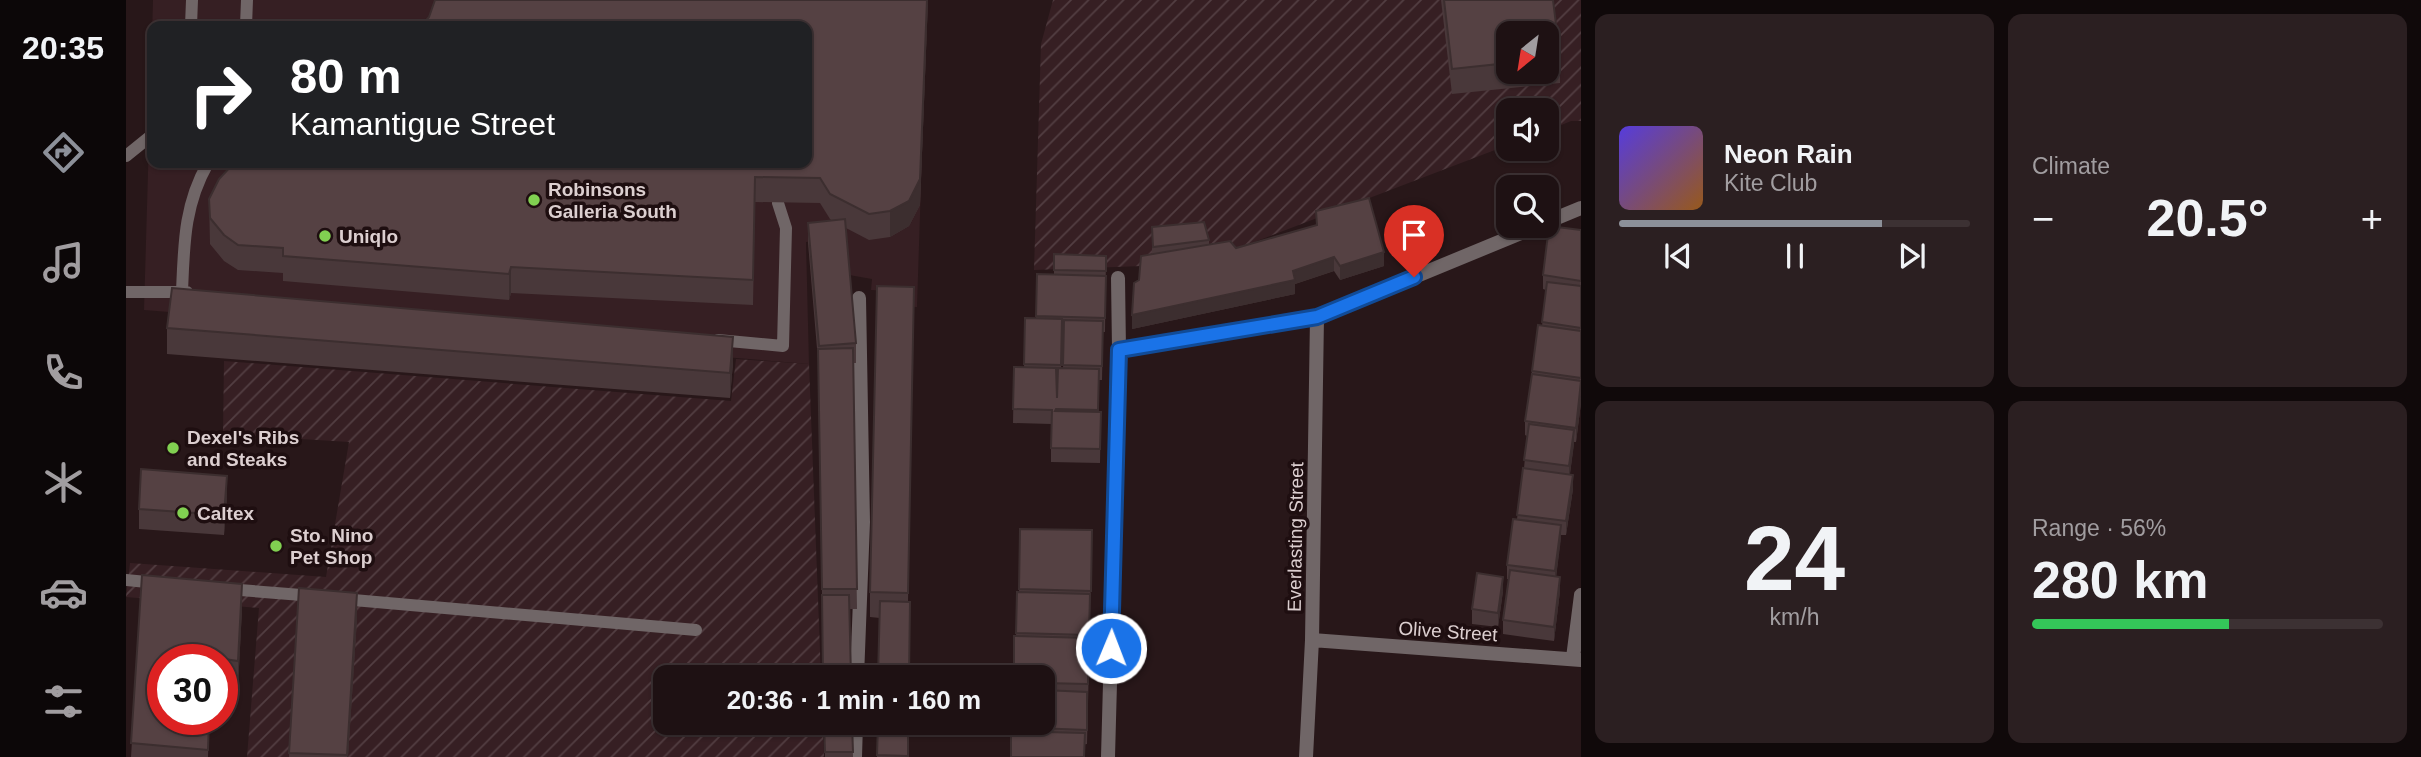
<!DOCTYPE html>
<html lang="en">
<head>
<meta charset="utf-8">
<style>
  :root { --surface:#1e1113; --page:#2b1f21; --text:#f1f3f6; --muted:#a19da0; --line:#3c3133; --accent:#8c9099 }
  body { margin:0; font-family:Helvetica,sans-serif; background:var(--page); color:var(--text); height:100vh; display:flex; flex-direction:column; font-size:26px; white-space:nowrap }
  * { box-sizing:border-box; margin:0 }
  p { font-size:23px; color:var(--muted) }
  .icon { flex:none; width:38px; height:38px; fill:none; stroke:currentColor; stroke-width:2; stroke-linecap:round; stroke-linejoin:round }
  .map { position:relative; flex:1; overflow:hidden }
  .side { display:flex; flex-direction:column; gap:14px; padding:14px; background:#10090a; width:840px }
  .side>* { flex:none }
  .hud { position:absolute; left:21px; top:21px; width:665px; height:147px; border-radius:14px; box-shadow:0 2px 5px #0004,0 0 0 2px var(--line); background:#202124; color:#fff; overflow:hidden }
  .needle { width:46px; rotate:210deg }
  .controls { position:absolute; left:1370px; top:21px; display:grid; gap:14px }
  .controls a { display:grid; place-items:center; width:63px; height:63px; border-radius:14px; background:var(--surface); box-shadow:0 2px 5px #0004,0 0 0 2px var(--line); font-size:35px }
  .speed { position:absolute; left:21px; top:644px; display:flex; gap:14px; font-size:35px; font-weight:700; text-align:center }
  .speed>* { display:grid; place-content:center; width:91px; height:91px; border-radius:50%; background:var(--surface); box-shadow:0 2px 5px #0004,0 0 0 2px var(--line); line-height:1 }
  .speed .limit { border:10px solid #d22; background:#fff; color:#111 }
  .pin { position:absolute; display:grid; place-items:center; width:60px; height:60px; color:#fff; margin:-72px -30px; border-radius:50% 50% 50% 0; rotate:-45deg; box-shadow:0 0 7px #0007 }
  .pin .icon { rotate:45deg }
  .me { position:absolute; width:77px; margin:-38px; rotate:1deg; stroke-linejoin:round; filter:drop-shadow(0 0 5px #0008) }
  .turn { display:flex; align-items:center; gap:24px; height:147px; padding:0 28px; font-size:32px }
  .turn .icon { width:91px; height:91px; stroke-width:2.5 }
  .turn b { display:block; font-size:49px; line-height:60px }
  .big { font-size:52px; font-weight:700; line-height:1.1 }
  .side .tile { flex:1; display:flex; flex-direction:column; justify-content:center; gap:10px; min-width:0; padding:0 24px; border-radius:14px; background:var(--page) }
  .side .dial { align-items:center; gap:0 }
  .dial b { font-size:91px; line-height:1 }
  .song { display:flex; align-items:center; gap:21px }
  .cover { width:84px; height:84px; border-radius:10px; background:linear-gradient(135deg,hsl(250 70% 55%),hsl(30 70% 35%)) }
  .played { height:7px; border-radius:4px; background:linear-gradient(90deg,var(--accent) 75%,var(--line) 75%) }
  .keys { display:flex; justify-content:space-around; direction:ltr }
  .heat { display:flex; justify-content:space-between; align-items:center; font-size:38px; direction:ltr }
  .charge { height:10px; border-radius:5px; background:linear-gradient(90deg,#34c759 56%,var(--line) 0) }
  .side .tiles { flex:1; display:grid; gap:14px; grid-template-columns:repeat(2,1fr) }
  .trip { position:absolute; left:527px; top:665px; width:402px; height:70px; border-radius:14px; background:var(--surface); box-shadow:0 2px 5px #0004,0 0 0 2px var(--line); font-weight:700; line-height:70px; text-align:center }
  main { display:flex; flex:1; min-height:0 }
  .dock { display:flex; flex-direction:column; width:126px; justify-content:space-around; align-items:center; background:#0c0708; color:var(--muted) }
  .dock .icon { width:49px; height:49px }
  .dock .current { color:var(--accent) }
  .dock b { font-size:32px; color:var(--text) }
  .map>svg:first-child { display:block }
</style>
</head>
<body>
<main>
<nav class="dock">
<b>20:35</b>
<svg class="icon current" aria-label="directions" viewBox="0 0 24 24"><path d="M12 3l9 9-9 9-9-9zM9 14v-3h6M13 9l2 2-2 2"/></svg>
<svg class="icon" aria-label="music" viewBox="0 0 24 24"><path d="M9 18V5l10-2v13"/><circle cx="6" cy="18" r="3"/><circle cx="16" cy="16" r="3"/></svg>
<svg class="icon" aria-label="phone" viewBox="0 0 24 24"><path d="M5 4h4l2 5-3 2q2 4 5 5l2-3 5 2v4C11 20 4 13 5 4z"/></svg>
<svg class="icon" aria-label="climate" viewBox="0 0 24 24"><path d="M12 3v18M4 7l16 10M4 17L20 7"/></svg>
<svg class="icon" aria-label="car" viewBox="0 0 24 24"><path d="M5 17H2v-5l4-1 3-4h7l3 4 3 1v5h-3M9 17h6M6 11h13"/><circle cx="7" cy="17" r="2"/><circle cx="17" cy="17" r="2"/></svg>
<svg class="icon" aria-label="filters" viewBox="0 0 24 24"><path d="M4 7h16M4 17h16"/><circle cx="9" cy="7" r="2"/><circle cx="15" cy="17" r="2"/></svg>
</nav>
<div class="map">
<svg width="1455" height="757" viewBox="0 0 1455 757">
  <defs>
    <pattern id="industrial-furrows" width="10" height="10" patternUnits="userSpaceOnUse" patternTransform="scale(1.75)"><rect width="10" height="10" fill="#361f23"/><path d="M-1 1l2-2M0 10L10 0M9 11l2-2" fill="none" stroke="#523e42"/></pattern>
  </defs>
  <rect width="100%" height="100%" fill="#281719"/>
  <path fill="#361f23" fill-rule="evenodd" d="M27,0H801L791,307L767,306L763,291L745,290L746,279L723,275L720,238L680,242L683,364L18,310ZM26,26H681V163H26Z"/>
  <path fill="url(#industrial-furrows)" fill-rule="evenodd" d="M927,0H1455V121H1445L1421,131V110H1382V145L1105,251L1016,266L908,270L915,44ZM1382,33H1421V72H1382Z
    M610,359L683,364L695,677H539V723H697L698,757H121L133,608L0,597L4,563L200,577L223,442L97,434L98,361L605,401Z"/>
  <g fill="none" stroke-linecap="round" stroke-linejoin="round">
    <path stroke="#706667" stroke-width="12" d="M65,26L66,0
      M120,26L121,0
      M0,156L26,135
      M0,292H61
      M56,292C58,244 58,205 82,163
      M592,340L657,346L660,228L652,203
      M0,580L31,583
      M101,589L188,596
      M216,599L570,630"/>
    <path stroke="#706667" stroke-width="14" d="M1421,222L1455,208
      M993,350L1191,317L1412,226
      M1186,640L1455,660
      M1447,658L1455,595
      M731,677L737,522L733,298
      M729,757L730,723
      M982,757L993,350L992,278
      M1180,757L1186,640L1191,317"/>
  </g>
  <path fill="#49383a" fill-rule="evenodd" d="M309,0H802L794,205L783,226L764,237L743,240L720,228L730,343V363H727L731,609H723L696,595L692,360L682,243V223L706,221L704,219L694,203L629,202L627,305L385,293L383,300L157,281V273L112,270L98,261L84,244L83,199L681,163L303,17Z
    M1315,0H1427L1434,57V83L1326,94ZM1382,33H1421V72H1382Z
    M1190,211L1258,266L1214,280L1208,271L1169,284V294L1006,329L1013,280L1026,254V227L1083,240V245L1110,248L1190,226Z
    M1455,230V403L1450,442H1448L1444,474L1447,489L1440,535H1435L1430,577L1434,591L1428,641L1377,634V620L1383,579H1381V565L1391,519L1398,468L1401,436L1399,435V421L1406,371L1416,326L1420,290L1417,289V275Z
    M928,254L980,256L979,332H977L976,380H973L972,412H975L974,463L925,462V424L887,423L888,367H898L899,318H910L911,274H928ZM936,331H938L937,368H935Z
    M788,287L782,602L754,618L744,617V592Z
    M41,328L607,363L604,398L41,354Z
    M101,496L98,535L13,529V509Z
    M894,529L966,530L962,704L961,744L885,757L886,723H917V677L890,636L893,592Z
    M16,575L116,584V609L112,687L96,685V660H37V719H83L82,757H5Z
    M173,588L231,619L222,757H163Z
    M1377,591L1372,627L1346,624V609Z
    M698,723H726L727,757H699Z
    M752,723H783L782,757H751Z"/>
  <path fill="#3c2e2f" d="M801,0H802L794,205L783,226L764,237V211Z
    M1258,252V266L1214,280V266Z
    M1208,257V271L1169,284V294L1006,329V315L1167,271Z
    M385,267V293L383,300V274Z
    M607,337V363L604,398V373Z
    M1455,389V403L1450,442V428Z
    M1448,430V445L1443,480V466Z
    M1447,475V489L1440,535V521Z
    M101,476V496L98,535V515Z
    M1435,525V539L1429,586V571Z
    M1377,577V591L1372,627V613Z
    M1434,577V591L1428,641V627Z
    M116,584V609L112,687V661Z
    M231,593V619L222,757H221Z"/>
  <path fill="#554143" stroke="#3c2e2f" stroke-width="2" d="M309,0H801L794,179L783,201L764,211L743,214L704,194L694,178L629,177L627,280L385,267L383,274L157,256V248L112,245L98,235L84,218L83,199L93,179L108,163H681V26H295L303,17Z
    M1318,0H1427L1434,57L1421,58V33H1382V63L1326,69Z
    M1243,198L1258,252L1214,266L1208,257L1167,271L1169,280L1006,315L1008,283L1013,280L1015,256L1104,241L1110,248L1191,225L1190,211Z
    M719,219L730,343L693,346L682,223Z
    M1078,222L1083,240L1027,247L1026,227Z
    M1423,226L1455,230V281L1417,275Z
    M928,254L980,256V271L928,270Z
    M911,274L980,276L979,318L910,316Z
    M1421,282L1455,286V328L1416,322Z
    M751,286L788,287L782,593L744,592Z
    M46,288L607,337L604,373L41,328Z
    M899,318L936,319L935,365L898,364Z
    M938,320L977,321L976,366L937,365Z
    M1412,325L1455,331V378L1406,371Z
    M727,348L731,589H696L692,349Z
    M888,367L930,368L931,398L932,368L973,369L972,410L930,409L929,411L975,412L974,449L925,448L926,410L887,409Z
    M1406,374L1455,381L1450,428L1399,421Z
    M1403,424L1448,430L1443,466L1398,460Z
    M1397,468L1447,475L1440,521L1391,515Z
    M15,469L101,476L98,515L13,509Z
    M1387,519L1435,525L1429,571L1381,565Z
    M894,529L966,530L965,591L893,589Z
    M1384,570L1434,577L1428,627L1377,620Z
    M1351,573L1377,577L1372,613L1346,609Z
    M16,575L116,584L112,661L84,657V660H37V719H83L82,750L5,743Z
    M173,588L231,593L221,755L163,753Z
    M891,592L964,594L963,635L890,633Z
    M696,595H723L725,677H697Z
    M754,601L784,602L783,677H752Z
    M888,636L963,638L962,684L917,683V677H888Z
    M917,690L961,692V730L886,727V723H917Z
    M698,723H726L727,752H699Z
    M752,723H782V756L751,755Z
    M885,731L959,733L958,757H885Z"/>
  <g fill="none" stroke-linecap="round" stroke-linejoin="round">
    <g stroke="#114b97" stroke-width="18">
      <path id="route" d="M985,648L993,350L1191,317L1288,277"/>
    </g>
    <use href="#route" stroke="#1a73e8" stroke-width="12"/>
  </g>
  <g fill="#81d051" stroke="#1e0e10" stroke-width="2.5">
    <circle cx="408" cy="200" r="7"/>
    <circle cx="199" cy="236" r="7"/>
    <circle cx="47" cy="448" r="7"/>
    <circle cx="57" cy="513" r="7"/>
    <circle cx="150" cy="546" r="7"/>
  </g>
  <g text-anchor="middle" stroke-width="7" stroke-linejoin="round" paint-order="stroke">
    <g font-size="19" font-weight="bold" fill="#dccfd0" stroke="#1e0e10" text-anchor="start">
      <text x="422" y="196">Robinsons<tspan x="422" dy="22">Galleria South</tspan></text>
      <text x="213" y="243">Uniqlo</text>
      <text x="61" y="444">Dexel's Ribs<tspan x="61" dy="22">and Steaks</tspan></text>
      <text x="71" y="520">Caltex</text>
      <text x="164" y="542">Sto. Nino<tspan x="164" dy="22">Pet Shop</tspan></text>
    </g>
    <g font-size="19" fill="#dccfd0" stroke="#1e0e10">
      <text transform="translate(1169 537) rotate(-89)" y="7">Everlasting Street</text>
      <text transform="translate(1322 631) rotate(4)" y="7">Olive Street</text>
    </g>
  </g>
</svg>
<div class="controls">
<a><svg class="needle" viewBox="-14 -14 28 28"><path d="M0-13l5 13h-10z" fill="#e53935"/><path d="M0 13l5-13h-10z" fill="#a19da0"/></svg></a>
<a><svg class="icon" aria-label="sound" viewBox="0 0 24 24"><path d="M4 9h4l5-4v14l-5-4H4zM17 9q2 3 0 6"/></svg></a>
<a><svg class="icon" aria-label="search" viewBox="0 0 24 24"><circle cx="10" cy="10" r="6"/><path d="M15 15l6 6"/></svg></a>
</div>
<div class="speed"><div class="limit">30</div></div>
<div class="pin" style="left:1288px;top:277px;background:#d93025"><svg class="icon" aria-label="arrive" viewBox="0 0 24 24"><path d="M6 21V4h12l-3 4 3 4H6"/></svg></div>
<svg class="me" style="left:985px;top:648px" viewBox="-20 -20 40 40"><circle r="17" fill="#1a73e8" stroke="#fff" stroke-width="3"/><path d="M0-11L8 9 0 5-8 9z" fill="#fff"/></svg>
<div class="trip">20:36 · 1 min · 160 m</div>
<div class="hud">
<div class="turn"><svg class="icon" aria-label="right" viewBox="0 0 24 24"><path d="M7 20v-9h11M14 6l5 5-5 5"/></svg><div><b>80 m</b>Kamantigue Street</div></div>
</div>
</div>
<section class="side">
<div class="tiles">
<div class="tile">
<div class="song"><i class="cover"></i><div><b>Neon Rain</b><p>Kite Club</p></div></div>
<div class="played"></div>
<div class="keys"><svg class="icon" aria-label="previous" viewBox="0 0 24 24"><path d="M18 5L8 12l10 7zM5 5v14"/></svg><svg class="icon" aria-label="pause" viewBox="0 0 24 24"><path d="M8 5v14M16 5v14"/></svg><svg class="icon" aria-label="next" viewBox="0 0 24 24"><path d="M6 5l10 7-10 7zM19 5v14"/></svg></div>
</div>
<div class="tile"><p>Climate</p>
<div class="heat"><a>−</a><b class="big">20.5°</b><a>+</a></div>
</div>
<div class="tile dial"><b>24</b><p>km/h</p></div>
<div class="tile"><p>Range · 56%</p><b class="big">280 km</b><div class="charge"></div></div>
</div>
</section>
</main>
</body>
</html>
